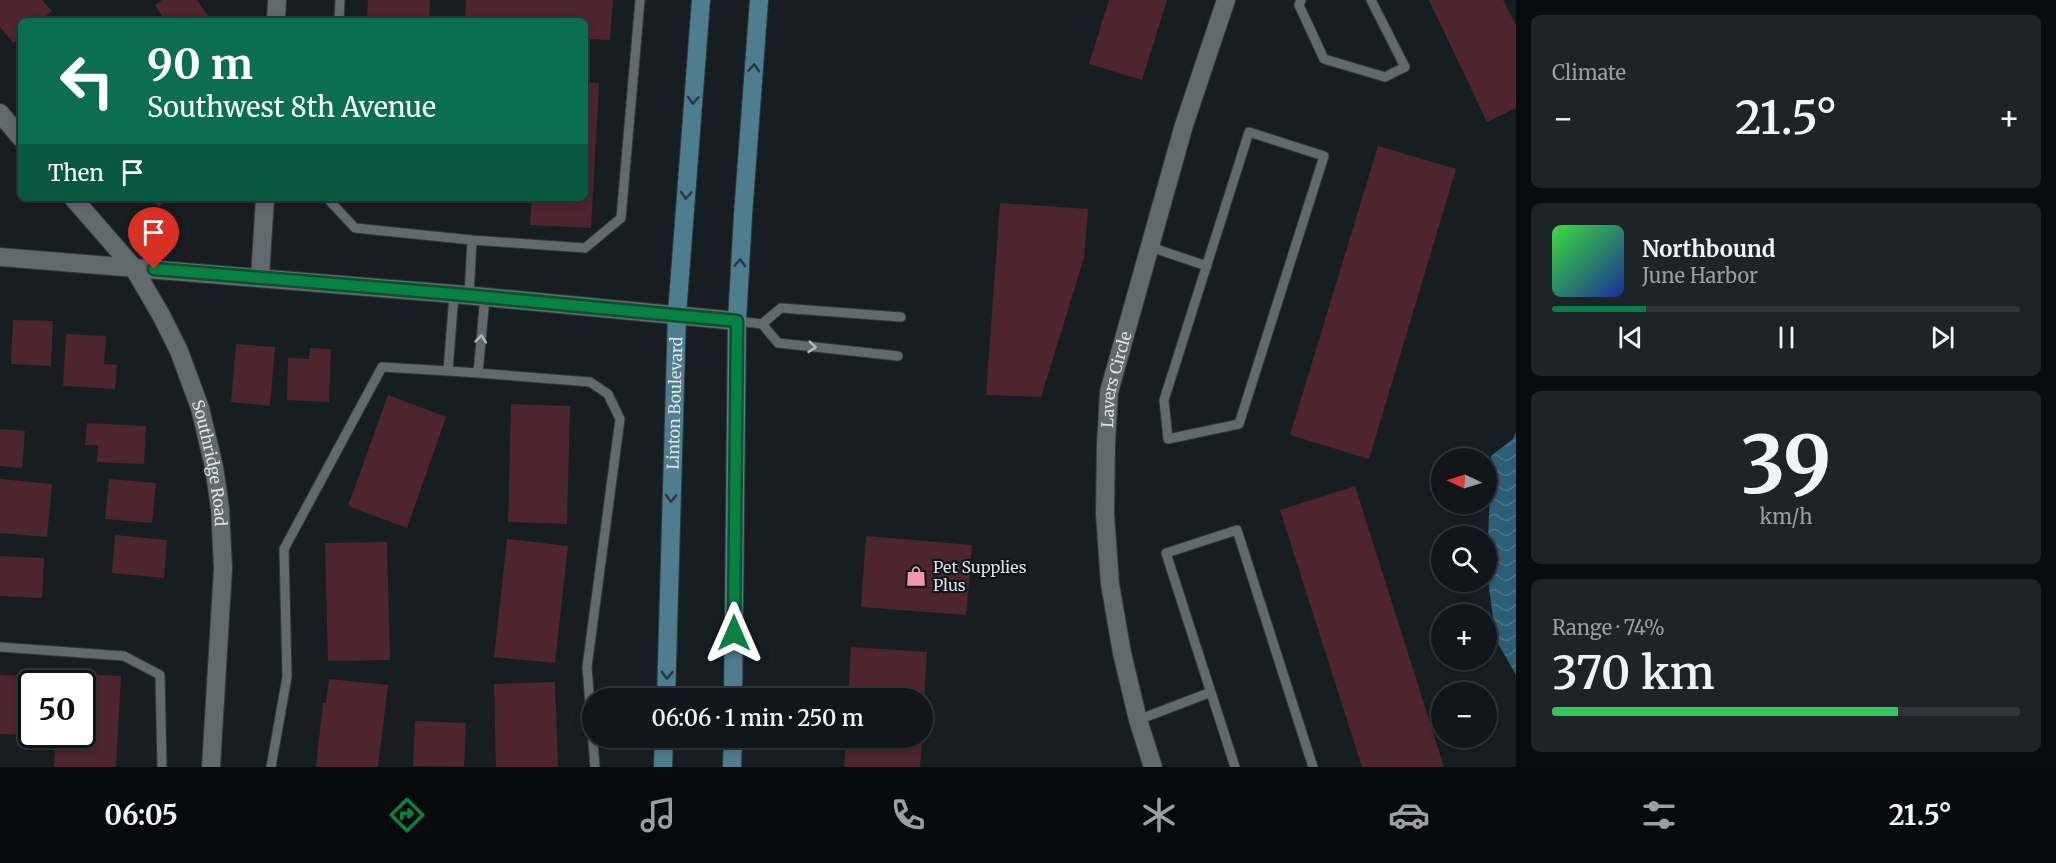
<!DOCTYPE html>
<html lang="en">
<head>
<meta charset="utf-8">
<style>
  :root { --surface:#11161a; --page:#1e2327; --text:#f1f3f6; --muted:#9c9fa2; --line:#303539; --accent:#0b8043 }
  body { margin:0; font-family:Merriweather,serif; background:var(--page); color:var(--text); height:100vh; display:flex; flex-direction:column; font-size:22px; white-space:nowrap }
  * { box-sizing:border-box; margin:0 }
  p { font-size:20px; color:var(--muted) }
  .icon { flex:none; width:33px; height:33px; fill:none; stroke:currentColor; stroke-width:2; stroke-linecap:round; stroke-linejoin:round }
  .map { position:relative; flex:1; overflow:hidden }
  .drawer { display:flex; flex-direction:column; gap:15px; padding:15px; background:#090c0e; width:540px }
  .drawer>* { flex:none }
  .banner { position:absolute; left:18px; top:18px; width:570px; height:183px; border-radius:9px; box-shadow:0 3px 9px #0003,0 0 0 2px var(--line); background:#0b6e4f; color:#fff; overflow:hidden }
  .needle { width:39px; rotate:274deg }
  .controls { position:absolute; left:1431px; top:448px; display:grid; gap:12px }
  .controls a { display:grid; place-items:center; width:66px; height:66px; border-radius:50%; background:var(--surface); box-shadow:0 3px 9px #0003,0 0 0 2px var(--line); font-size:30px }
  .speed { position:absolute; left:18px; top:670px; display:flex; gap:12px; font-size:30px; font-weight:700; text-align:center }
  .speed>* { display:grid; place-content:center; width:78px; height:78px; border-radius:50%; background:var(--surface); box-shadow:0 3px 9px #0003,0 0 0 2px var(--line); line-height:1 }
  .speed .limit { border:3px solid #111; border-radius:9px; background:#fff; color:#111 }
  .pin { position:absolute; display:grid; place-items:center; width:51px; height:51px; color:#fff; margin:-62px -26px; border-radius:50% 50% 50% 0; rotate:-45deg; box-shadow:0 0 6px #0007 }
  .pin .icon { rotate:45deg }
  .me { position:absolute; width:66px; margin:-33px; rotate:0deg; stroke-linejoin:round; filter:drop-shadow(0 0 4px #0008) }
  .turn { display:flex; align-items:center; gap:21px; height:126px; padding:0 30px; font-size:27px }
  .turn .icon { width:78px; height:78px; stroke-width:2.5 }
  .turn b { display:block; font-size:42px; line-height:51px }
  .then { display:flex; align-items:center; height:57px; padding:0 30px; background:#0003; gap:12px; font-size:22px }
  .big { font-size:45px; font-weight:600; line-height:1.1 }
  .drawer .tile { flex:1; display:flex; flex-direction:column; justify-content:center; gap:9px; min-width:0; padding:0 21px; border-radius:9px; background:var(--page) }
  .drawer .dial { align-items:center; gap:0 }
  .dial b { font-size:78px; line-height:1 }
  .song { display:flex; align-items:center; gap:18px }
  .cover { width:72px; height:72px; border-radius:9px; background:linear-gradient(135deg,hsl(120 70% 55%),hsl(230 70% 35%)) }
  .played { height:6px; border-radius:3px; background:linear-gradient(90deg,var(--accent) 20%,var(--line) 20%) }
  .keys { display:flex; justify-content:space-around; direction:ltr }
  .heat { display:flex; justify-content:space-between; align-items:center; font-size:33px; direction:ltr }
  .charge { height:9px; border-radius:4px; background:linear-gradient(90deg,#34c759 74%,var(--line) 0) }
  .trip { position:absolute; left:582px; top:688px; width:351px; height:60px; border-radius:30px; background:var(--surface); box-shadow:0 3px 9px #0003,0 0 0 2px var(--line); font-weight:600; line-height:60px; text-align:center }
  .dock { display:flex; height:96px; justify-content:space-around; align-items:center; background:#07090a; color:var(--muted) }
  .dock .icon { width:42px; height:42px }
  .dock .on { color:var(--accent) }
  .dock b { font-size:27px; color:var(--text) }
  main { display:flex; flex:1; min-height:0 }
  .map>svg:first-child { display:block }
</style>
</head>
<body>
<main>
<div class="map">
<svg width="1516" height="767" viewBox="0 0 1516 767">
  <defs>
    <pattern id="water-waves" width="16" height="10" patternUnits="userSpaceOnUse" patternTransform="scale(1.5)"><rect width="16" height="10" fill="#2d5f76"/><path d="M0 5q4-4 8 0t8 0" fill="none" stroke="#4b768a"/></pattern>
  </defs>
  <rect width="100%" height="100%" fill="#171e22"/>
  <path fill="url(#water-waves)" d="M1516,432V675L1496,640L1487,572L1491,456L1513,439Z"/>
  <path fill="#4e242e" d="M0,0H42L52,11L40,21H21V37L13,43L0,27Z
    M162,0H197L211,21H165L155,5Z
    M368,0H430L429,21H367Z
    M466,0H613L610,40L585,39V21H465Z
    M1109,0H1167L1142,80L1089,64Z
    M1429,0H1503L1516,26V108L1487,122Z
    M585,82L599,83L591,228L530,225L532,198H585Z
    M1378,146L1456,169L1369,459L1290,435Z
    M150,198H169L159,207Z
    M1000,203L1088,209L1084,258L1041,397L986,395Z
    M13,320L53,321L51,366L11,364Z
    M66,334L106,336L104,364L117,365L115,389L63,386Z
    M236,344L275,347L270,406L231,402Z
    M310,348L331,349L329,402L287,400L288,358L309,359Z
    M388,395L446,417L407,528L348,506Z
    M511,404L570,406L567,524L508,522Z
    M87,423L146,426L144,464L97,462L98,445H85Z
    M0,429L25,431L22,468L0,466Z
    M0,479L52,484L47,537L0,533Z
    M109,479L156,483L152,523L105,519Z
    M1355,486L1444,767H1362L1280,510Z
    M115,535L167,540L164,578L112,573Z
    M866,536L972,545L966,615L861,607Z
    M507,539L568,546L555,663L494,657Z
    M387,542L390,660L328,661L325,543Z
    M0,556L44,558L42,598L0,596Z
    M851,647L927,652L924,699H848Z
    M60,673L121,676L116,767H54L56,735H82V684H59Z
    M0,675L28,676L25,735L0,734Z
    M329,679L388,685L378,767H316L323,703H326Z
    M555,682L558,767H496L494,684Z
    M415,721L466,723L464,767L413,766Z
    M846,738H922L920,767H844Z"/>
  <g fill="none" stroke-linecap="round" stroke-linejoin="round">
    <g stroke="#33383c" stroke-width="11">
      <path id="lane" d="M1301,0L1299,5L1324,59L1385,77L1405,67L1371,0
        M339,21L340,0
        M1249,132L1324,156L1239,424L1168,439L1164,400Z
        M327,198L355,228L472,240L585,248L621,218L640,0
        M1150,247L1207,266
        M454,294L448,371L478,373L485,297
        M469,295L472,240
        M737,321L762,324L778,343L898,356
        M762,324L781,308L901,317
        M478,373L590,382L608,394L620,419L587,667L595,767
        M0,647L124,656L160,675L162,767
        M1138,720L1211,692
        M271,767L287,677L284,549L382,367L448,371
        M1235,767L1166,553L1237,530L1313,767"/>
    </g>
    <g stroke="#33383c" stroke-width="20">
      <g id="street">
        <path d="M276,21L277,0"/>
        <path d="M0,113L21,138"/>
        <path id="s1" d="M73,198L133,267L161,315L179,351L200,408L214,467L220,508L223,568L211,767"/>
        <path d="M0,257L454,294L737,321"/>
        <path d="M260,277L265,198"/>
        <path id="s2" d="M1153,767L1138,720L1122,653L1110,584L1105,514L1106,444L1109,392L1184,125L1226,0"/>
      </g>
    </g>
    <g stroke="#33383c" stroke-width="20">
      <g id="secondary">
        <path id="s3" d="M666,699L677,314L701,0"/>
        <path d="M733,699L737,321L743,215L759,0"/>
        <path d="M663,767L664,738"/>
        <path d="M732,767L733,738"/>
      </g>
    </g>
    <use href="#lane" stroke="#616a6f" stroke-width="9"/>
    <use href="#street" stroke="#616a6f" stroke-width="18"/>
    <use href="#secondary" stroke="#4f7d90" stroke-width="18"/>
  </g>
  <defs><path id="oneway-chevron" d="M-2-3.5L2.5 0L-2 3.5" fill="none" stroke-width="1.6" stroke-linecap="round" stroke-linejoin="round" transform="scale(1.5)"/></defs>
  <g stroke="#253943">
    <use href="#oneway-chevron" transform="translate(754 68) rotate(-86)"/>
    <use href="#oneway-chevron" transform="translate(693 100) rotate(94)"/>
    <use href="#oneway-chevron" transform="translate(686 195) rotate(94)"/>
    <use href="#oneway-chevron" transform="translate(740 263) rotate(-87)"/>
    <use href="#oneway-chevron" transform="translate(671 498) rotate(92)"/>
    <use href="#oneway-chevron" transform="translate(667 675) rotate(92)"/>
  </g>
  <g stroke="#b2b9bc">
    <use href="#oneway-chevron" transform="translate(481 339) rotate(-85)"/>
    <use href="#oneway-chevron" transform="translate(812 347) rotate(6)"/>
  </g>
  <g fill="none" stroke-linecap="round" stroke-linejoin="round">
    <g stroke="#07532c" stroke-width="15">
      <path id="route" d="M154,269L454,294L737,321L734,633"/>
    </g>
    <use href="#route" stroke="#0b8043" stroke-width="10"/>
  </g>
  <defs>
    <g id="shop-bare" transform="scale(1.62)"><path d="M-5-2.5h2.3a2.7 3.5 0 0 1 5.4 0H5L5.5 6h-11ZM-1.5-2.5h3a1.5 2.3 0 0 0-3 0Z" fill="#f29aad" stroke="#0e1519" stroke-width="2.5" paint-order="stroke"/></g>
  </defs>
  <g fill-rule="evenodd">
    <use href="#shop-bare" x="916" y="576"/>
  </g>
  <g text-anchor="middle" stroke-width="4.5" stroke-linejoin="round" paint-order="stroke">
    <g font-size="16" fill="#dee3e6" stroke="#0e1519">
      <text dy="6" stroke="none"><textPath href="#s2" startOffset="394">Lavers Circle</textPath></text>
      <text dy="6" stroke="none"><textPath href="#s3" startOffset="296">Linton Boulevard</textPath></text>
      <text dy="6" stroke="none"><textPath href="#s1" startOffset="304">Southridge Road</textPath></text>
    </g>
    <g font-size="16" fill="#dee3e6" stroke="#0e1519" text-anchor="start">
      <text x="933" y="573">Pet Supplies<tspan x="933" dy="18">Plus</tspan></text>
    </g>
  </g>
</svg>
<div class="controls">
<a><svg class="needle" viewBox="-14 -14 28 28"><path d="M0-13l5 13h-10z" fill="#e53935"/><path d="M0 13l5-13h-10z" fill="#9c9fa2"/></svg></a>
<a><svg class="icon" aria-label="search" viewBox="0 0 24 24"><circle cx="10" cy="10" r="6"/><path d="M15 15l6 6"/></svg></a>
<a>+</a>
<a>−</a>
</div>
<div class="speed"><div class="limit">50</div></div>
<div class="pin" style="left:154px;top:269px;background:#d93025"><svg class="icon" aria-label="arrive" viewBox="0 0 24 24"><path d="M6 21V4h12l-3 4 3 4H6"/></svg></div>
<svg class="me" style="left:734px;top:633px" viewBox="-20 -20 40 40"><path d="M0-17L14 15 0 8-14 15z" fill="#0b8043" stroke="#fff" stroke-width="4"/></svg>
<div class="trip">06:06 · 1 min · 250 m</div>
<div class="banner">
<div class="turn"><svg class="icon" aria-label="left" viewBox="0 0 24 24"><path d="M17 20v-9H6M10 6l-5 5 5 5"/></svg><div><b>90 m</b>Southwest 8th Avenue</div></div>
<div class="then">Then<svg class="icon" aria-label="arrive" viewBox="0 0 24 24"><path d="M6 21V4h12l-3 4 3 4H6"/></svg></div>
</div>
</div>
<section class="drawer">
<div class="tile"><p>Climate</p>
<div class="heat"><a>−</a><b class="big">21.5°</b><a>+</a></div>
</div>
<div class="tile">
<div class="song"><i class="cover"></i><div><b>Northbound</b><p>June Harbor</p></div></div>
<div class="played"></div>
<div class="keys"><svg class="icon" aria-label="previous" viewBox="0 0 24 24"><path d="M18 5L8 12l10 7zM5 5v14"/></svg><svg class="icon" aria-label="pause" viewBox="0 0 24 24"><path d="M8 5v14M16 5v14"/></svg><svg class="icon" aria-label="next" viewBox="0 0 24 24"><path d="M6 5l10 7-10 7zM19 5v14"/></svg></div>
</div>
<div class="tile dial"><b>39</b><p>km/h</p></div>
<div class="tile"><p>Range · 74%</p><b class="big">370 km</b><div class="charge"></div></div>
</section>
</main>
<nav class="dock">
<b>06:05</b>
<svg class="icon on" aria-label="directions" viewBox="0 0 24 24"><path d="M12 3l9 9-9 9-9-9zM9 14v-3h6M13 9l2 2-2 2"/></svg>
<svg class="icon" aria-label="music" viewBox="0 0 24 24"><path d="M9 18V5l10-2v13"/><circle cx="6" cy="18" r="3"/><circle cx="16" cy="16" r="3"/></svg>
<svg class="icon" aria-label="phone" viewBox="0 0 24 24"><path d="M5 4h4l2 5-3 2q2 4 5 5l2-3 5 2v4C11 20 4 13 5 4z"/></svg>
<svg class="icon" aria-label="climate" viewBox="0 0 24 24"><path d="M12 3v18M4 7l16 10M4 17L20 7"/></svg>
<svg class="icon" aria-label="car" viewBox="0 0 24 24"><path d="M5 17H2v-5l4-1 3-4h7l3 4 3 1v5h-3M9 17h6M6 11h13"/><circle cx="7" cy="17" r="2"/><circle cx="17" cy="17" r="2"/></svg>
<svg class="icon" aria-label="filters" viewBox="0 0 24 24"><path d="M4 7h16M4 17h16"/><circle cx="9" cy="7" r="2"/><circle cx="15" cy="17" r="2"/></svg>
<b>21.5°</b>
</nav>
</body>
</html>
